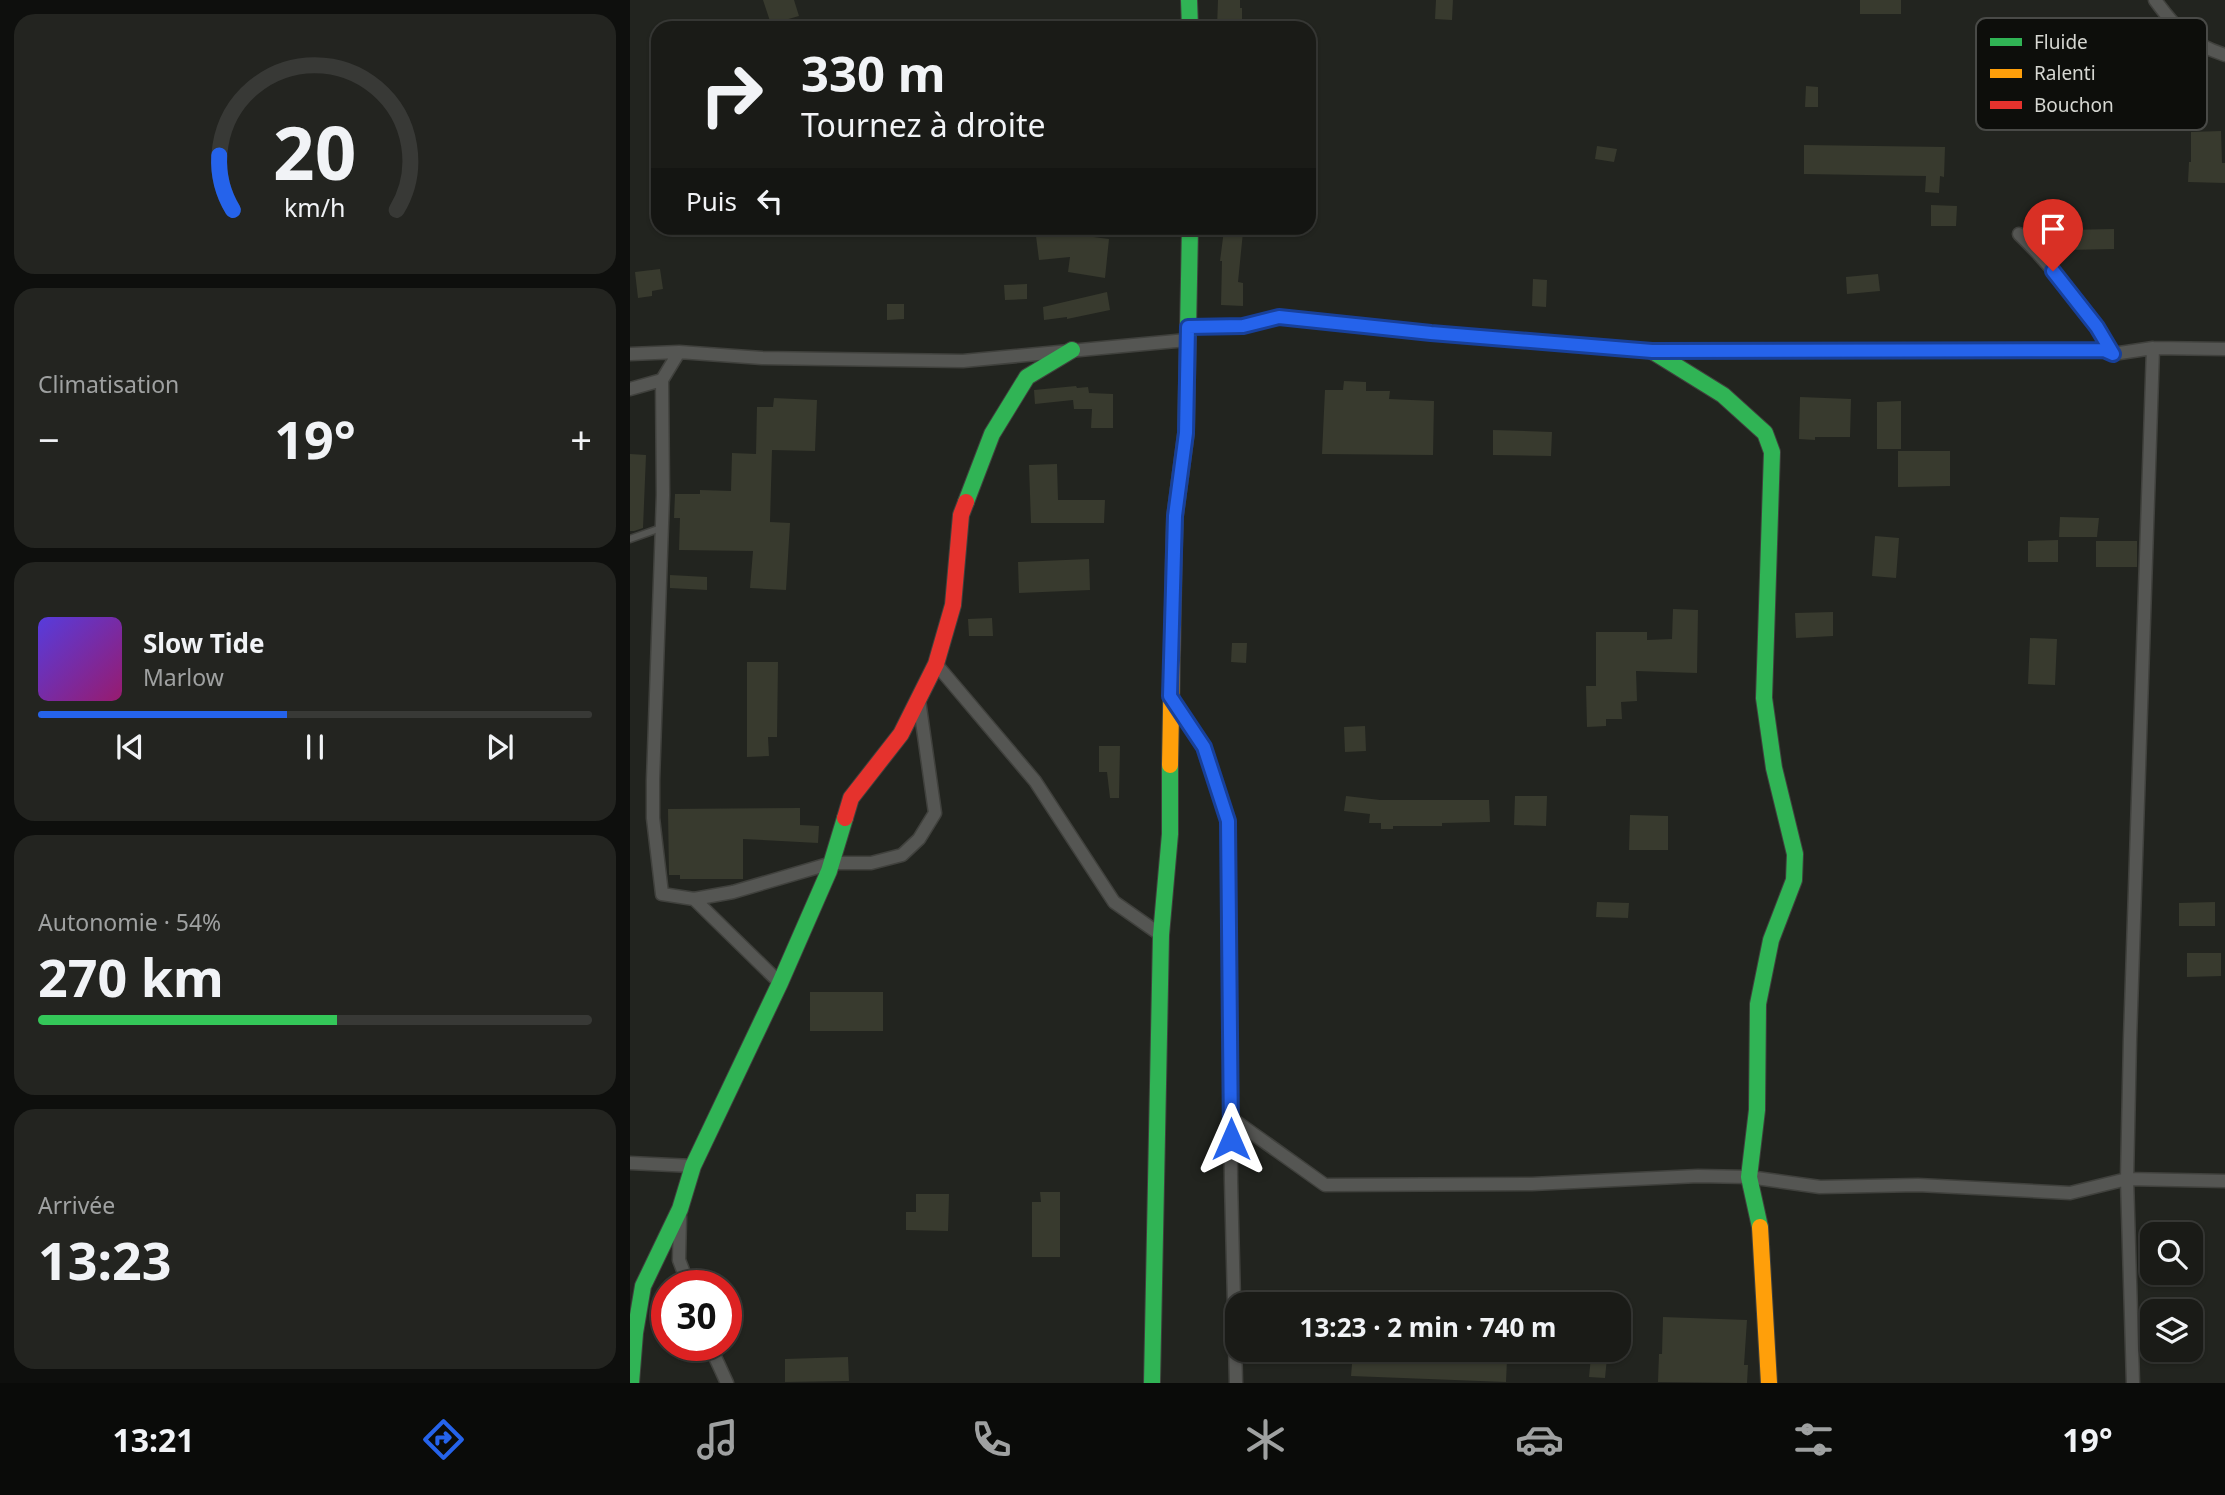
<!DOCTYPE html>
<html lang="fr">
<head>
<meta charset="utf-8">
<style>
  :root { --surface:#1a1b17; --page:#232420; --text:#f1f3f6; --muted:#9fa1a1; --line:#383936; --accent:#2563eb }
  body { margin:0; font-family:"Noto Sans",sans-serif; background:var(--page); color:var(--text); height:100vh; display:flex; flex-direction:column; font-size:26px; white-space:nowrap }
  * { box-sizing:border-box; margin:0 }
  p { font-size:23px; color:var(--muted) }
  .icon { flex:none; width:38px; height:38px; fill:none; stroke:currentColor; stroke-width:2; stroke-linecap:round; stroke-linejoin:round }
  .map { position:relative; flex:1; overflow:hidden }
  .sheet { display:flex; flex-direction:column; gap:14px; padding:14px; background:#0e0f0d; width:630px }
  .sheet>* { flex:none }
  .hud { position:absolute; left:21px; top:21px; width:665px; height:214px; border-radius:21px; box-shadow:0 2px 5px #0004,0 0 0 2px var(--line); background:#1a1b17; color:var(--text); overflow:hidden }
  .tools { position:absolute; left:1510px; top:1222px; display:grid; gap:14px }
  .tools a { display:grid; place-items:center; width:63px; height:63px; border-radius:14px; background:var(--surface); box-shadow:0 2px 5px #0004,0 0 0 2px var(--line); font-size:35px }
  .speed { position:absolute; left:21px; top:1270px; display:flex; gap:14px; font-size:35px; font-weight:700; text-align:center }
  .speed>* { display:grid; place-content:center; width:91px; height:91px; border-radius:50%; background:var(--surface); box-shadow:0 2px 5px #0004,0 0 0 2px var(--line); line-height:1 }
  .speed .limit { border:10px solid #d22; background:#fff; color:#111 }
  .pin { position:absolute; display:grid; place-items:center; width:60px; height:60px; color:#fff; margin:-72px -30px; border-radius:50% 50% 50% 0; rotate:-45deg; box-shadow:0 0 7px #0007 }
  .pin .icon { rotate:45deg }
  .me { position:absolute; width:77px; margin:-38px; rotate:0deg; stroke-linejoin:round; filter:drop-shadow(0 0 5px #0008) }
  .turn { display:flex; align-items:center; gap:24px; height:147px; padding:0 35px; font-size:32px }
  .turn .icon { width:91px; height:91px; stroke-width:2.5 }
  .turn b { display:block; font-size:49px; line-height:60px }
  .then { display:flex; align-items:center; height:66px; padding:0 35px; background:#0003; gap:14px; font-size:26px }
  .big { font-size:52px; font-weight:700; line-height:1.1 }
  .sheet .card { flex:1; display:flex; flex-direction:column; justify-content:center; gap:10px; min-width:0; padding:0 24px; border-radius:21px; background:var(--page) }
  .sheet .dial { align-items:center; gap:0 }
  .dial svg { height:182px; overflow:visible; fill:none; stroke:var(--line); stroke-width:7; stroke-linecap:round; text-anchor:middle }
  .dial text { fill:var(--text); stroke:none }
  .song { display:flex; align-items:center; gap:21px }
  .cover { width:84px; height:84px; border-radius:10px; background:linear-gradient(135deg,hsl(250 70% 55%),hsl(320 70% 35%)) }
  .played { height:7px; border-radius:4px; background:linear-gradient(90deg,var(--accent) 45%,var(--line) 45%) }
  .keys { display:flex; justify-content:space-around; direction:ltr }
  .heat { display:flex; justify-content:space-between; align-items:center; font-size:38px; direction:ltr }
  .charge { height:10px; border-radius:5px; background:linear-gradient(90deg,#34c759 54%,var(--line) 0) }
  .trip { position:absolute; left:595px; top:1292px; width:406px; height:70px; border-radius:21px; background:var(--surface); box-shadow:0 2px 5px #0004,0 0 0 2px var(--line); font-weight:700; line-height:70px; text-align:center }
  .tab-bar { display:flex; height:112px; justify-content:space-around; align-items:center; background:#0a0b09; color:var(--muted) }
  .tab-bar .icon { width:49px; height:49px }
  .tab-bar .selected { color:var(--accent) }
  .tab-bar b { font-size:32px; color:var(--text) }
  main { display:flex; flex:1; min-height:0 }
  .map>svg:first-child { display:block }
</style>
</head>
<body>
<main>
<section class="sheet">
<div class="card dial"><svg viewBox="0 0 100 80">
<path d="M14 69A42 42 0 1 1 86 69"/>
<path d="M14 69A42 42 0 0 1 8 45" stroke="#2563eb"/>
<text x="50" y="56" font-size="32" font-weight="700">20</text>
<text x="50" y="72" font-size="11">km/h</text>
</svg></div>
<div class="card"><p>Climatisation</p>
<div class="heat"><a>−</a><b class="big">19°</b><a>+</a></div>
</div>
<div class="card">
<div class="song"><i class="cover"></i><div><b>Slow Tide</b><p>Marlow</p></div></div>
<div class="played"></div>
<div class="keys"><svg class="icon" aria-label="previous" viewBox="0 0 24 24"><path d="M18 5L8 12l10 7zM5 5v14"/></svg><svg class="icon" aria-label="pause" viewBox="0 0 24 24"><path d="M8 5v14M16 5v14"/></svg><svg class="icon" aria-label="next" viewBox="0 0 24 24"><path d="M6 5l10 7-10 7zM19 5v14"/></svg></div>
</div>
<div class="card"><p>Autonomie · 54%</p><b class="big">270 km</b><div class="charge"></div></div>
<div class="card"><p>Arrivée</p><b class="big">13:23</b></div>
</section>
<div class="map">
<svg width="1595" height="1383" viewBox="0 0 1595 1383">
  <rect width="100%" height="100%" fill="#22241f"/>
  <path fill="#383a2e" d="M133,0H164L169,16L141,24Z
    M588,0H610V8H612V28H587Z
    M806,0H823L822,20L805,19Z
    M1230,0H1271V14H1230Z
    M1176,86L1188,87V107H1175Z
    M1591,131L1592,163H1595V183L1558,182L1559,162H1561V132Z
    M1174,145L1315,147L1314,177L1310,176L1309,193L1295,192L1296,176L1174,174Z
    M967,146L987,149L984,162L965,159Z
    M1301,205L1327,206L1326,226H1301Z
    M1484,229V249L1437,250L1436,230Z
    M594,230L613,232L608,282L613,283V306L591,305L592,261H590Z
    M432,233L479,239L475,278L438,272L440,257L409,260L406,236Z
    M30,269L33,289L22,291V296L8,298L5,272Z
    M1248,274L1250,291L1217,294L1216,277Z
    M903,279L917,280L916,307L902,306Z
    M397,284V299L375,300L374,285Z
    M477,292L480,310L437,319V317L414,320L413,307Z
    M257,304H274V319L257,320Z
    M714,381L736,382V391H760L759,399L804,401L803,455L692,454L695,390H713Z
    M446,386L447,388L458,387L459,393L483,394V428H461L462,409H444L443,400L405,404L404,390Z
    M1170,397L1221,399L1220,437H1185V440L1169,439Z
    M144,398L187,400L185,451L142,450L140,522L160,523L156,590L120,588L123,551L49,550L50,518H44L45,494H70V490L101,491L102,453L126,454L127,407H143Z
    M1271,401V449H1247V402Z
    M863,430L922,432L921,456L863,455Z
    M1268,451H1320V486L1268,487Z
    M0,454L16,455L13,528L4,531H0Z
    M427,464L428,500H475L474,523H401L399,465Z
    M1430,517L1469,518L1467,537H1429Z
    M1245,536L1269,538L1266,578L1242,576Z
    M1428,540V562H1398V541Z
    M1466,541H1507V567H1466Z
    M459,559L460,590L389,593L388,562Z
    M40,575L77,577V590L40,588Z
    M1043,609L1068,610L1067,673L1006,671L1007,701L991,702L992,719H976V726L957,727L956,686H966V632H1017V640L1042,639Z
    M1203,612V636L1166,638L1165,613Z
    M362,618L363,636H339L338,619Z
    M1400,638L1427,639L1425,685L1398,684Z
    M602,643H617L616,663L601,662Z
    M117,662H148L147,737H138L139,756L117,757Z
    M735,726L736,751L715,752L714,727Z
    M469,746H490L489,798H480L477,772H469Z
    M716,796L750,800H859L860,822L812,823V826H763V829H751V823H739L740,814L714,811Z
    M885,796H917L916,826L884,825Z
    M170,808V825L189,826L188,843L113,839V879H50V875H39L38,809Z
    M1000,815L1038,816V850H999Z
    M967,902L999,903L998,918L966,917Z
    M1585,902V926H1549V903Z
    M1557,953H1591V976L1557,977Z
    M180,992H253V1031H180Z
    M410,1192H430V1257H402V1202H411Z
    M286,1194H319L318,1231L276,1230V1212H286Z
    M1033,1317L1117,1320L1114,1365H1118L1117,1383L1028,1382L1029,1354H1032Z
    M723,1352L877,1359L876,1382L721,1376Z
    M218,1357L219,1381L155,1382V1359Z
    M961,1357L977,1358L975,1378L959,1377Z"/>
  <g fill="none" stroke-linecap="round" stroke-linejoin="round">
    <g stroke="#40413d" stroke-width="9">
      <path id="lane" d="M0,539L31,528"/>
    </g>
    <g stroke="#40413d" stroke-width="15">
      <path id="street" d="M1525,0C1547,30 1559,43 1595,55
        M1389,234C1425,269 1457,310 1483,354
        M558,327L613,326L649,317L801,333L1022,351L1474,350L1483,354L1523,348L1595,349
        M49,352L32,380L33,495L23,780V818L32,894L64,899L150,983
        M0,354L49,352L132,358L333,361L557,340
        M0,389L32,380
        M306,664L405,781L484,902L531,935
        M543,700L574,747L598,821L601,1181L606,1383
        M64,899L103,892L202,863H241L272,855L289,839L305,813L289,700
        M601,1118L695,1185L902,1184L1068,1176L1119,1177L1190,1187L1288,1185L1440,1193L1497,1179L1595,1181
        M0,1163L63,1166
        M50,1216L49,1260L59,1286
        M80,1346L97,1383
        M1503,1383L1497,1179L1500,1039L1523,348"/>
    </g>
    <g stroke="#40413d" stroke-width="18">
      <path id="fast" d="M559,0L560,28
        M1022,351L1093,395L1135,433L1142,452L1134,698L1144,768L1165,854L1164,880L1141,940L1128,1004L1127,1110L1119,1177L1130,1227
        M336,502L362,434L397,377L442,350
        M544,548L545,516L556,433L560,228
        M1,1383L5,1333L13,1286L50,1209L63,1166L150,983L199,871L215,818
        M522,1383L531,935L540,834V765"/>
    </g>
    <g stroke="#40413d" stroke-width="18">
      <path id="slow" d="M540,765L544,548
        M1130,1227L1139,1383"/>
    </g>
    <g stroke="#40413d" stroke-width="18">
      <path id="jam" d="M215,818L221,798L271,734L306,664L323,605L331,515L336,502"/>
    </g>
    <use href="#lane" stroke="#555653" stroke-width="6"/>
    <use href="#street" stroke="#555653" stroke-width="12"/>
    <use href="#fast" stroke="#30b455" stroke-width="16"/>
    <use href="#slow" stroke="#ff9f0a" stroke-width="16"/>
    <use href="#jam" stroke="#e5322d" stroke-width="16"/>
  </g>
  <g fill="none" stroke-linecap="round" stroke-linejoin="round">
    <g stroke="#184099" stroke-width="18">
      <path id="route" d="M601,1139L598,821L574,747L540,696L545,516L556,433L558,327L613,326L649,317L801,333L1022,351L1474,350L1483,354L1467,327L1423,271"/>
    </g>
    <use href="#route" stroke="#2563eb" stroke-width="12"/>
  </g>
  <rect x="1346" y="18" width="231" height="112" rx="10" fill="#0d0e0b" stroke="#494a47" stroke-width="2"/>
  <rect x="1360" y="38" width="32" height="8" fill="#30b455"/>
  <rect x="1360" y="69" width="32" height="9" fill="#ff9f0a"/>
  <rect x="1360" y="101" width="32" height="8" fill="#e5322d"/>
  <g font-size="19" fill="#d6d7d2">
    <text x="1404" y="49">Fluide</text>
    <text x="1404" y="80">Ralenti</text>
    <text x="1404" y="112">Bouchon</text>
  </g>
</svg>
<div class="tools">
<a><svg class="icon" aria-label="search" viewBox="0 0 24 24"><circle cx="10" cy="10" r="6"/><path d="M15 15l6 6"/></svg></a>
<a><svg class="icon" aria-label="layers" viewBox="0 0 24 24"><path d="M12 4l9 5-9 5-9-5zM3 14l9 5 9-5"/></svg></a>
</div>
<div class="speed"><div class="limit">30</div></div>
<div class="pin" style="left:1423px;top:271px;background:#d93025"><svg class="icon" aria-label="arrive" viewBox="0 0 24 24"><path d="M6 21V4h12l-3 4 3 4H6"/></svg></div>
<svg class="me" style="left:601px;top:1139px" viewBox="-20 -20 40 40"><path d="M0-17L14 15 0 8-14 15z" fill="#2563eb" stroke="#fff" stroke-width="4"/></svg>
<div class="trip">13:23 · 2 min · 740 m</div>
<div class="hud">
<div class="turn"><svg class="icon" aria-label="right" viewBox="0 0 24 24"><path d="M7 20v-9h11M14 6l5 5-5 5"/></svg><div><b>330 m</b>Tournez à droite</div></div>
<div class="then">Puis<svg class="icon" aria-label="left" viewBox="0 0 24 24"><path d="M17 20v-9H6M10 6l-5 5 5 5"/></svg></div>
</div>
</div>
</main>
<nav class="tab-bar">
<b>13:21</b>
<svg class="icon selected" aria-label="directions" viewBox="0 0 24 24"><path d="M12 3l9 9-9 9-9-9zM9 14v-3h6M13 9l2 2-2 2"/></svg>
<svg class="icon" aria-label="music" viewBox="0 0 24 24"><path d="M9 18V5l10-2v13"/><circle cx="6" cy="18" r="3"/><circle cx="16" cy="16" r="3"/></svg>
<svg class="icon" aria-label="phone" viewBox="0 0 24 24"><path d="M5 4h4l2 5-3 2q2 4 5 5l2-3 5 2v4C11 20 4 13 5 4z"/></svg>
<svg class="icon" aria-label="climate" viewBox="0 0 24 24"><path d="M12 3v18M4 7l16 10M4 17L20 7"/></svg>
<svg class="icon" aria-label="car" viewBox="0 0 24 24"><path d="M5 17H2v-5l4-1 3-4h7l3 4 3 1v5h-3M9 17h6M6 11h13"/><circle cx="7" cy="17" r="2"/><circle cx="17" cy="17" r="2"/></svg>
<svg class="icon" aria-label="filters" viewBox="0 0 24 24"><path d="M4 7h16M4 17h16"/><circle cx="9" cy="7" r="2"/><circle cx="15" cy="17" r="2"/></svg>
<b>19°</b>
</nav>
</body>
</html>
